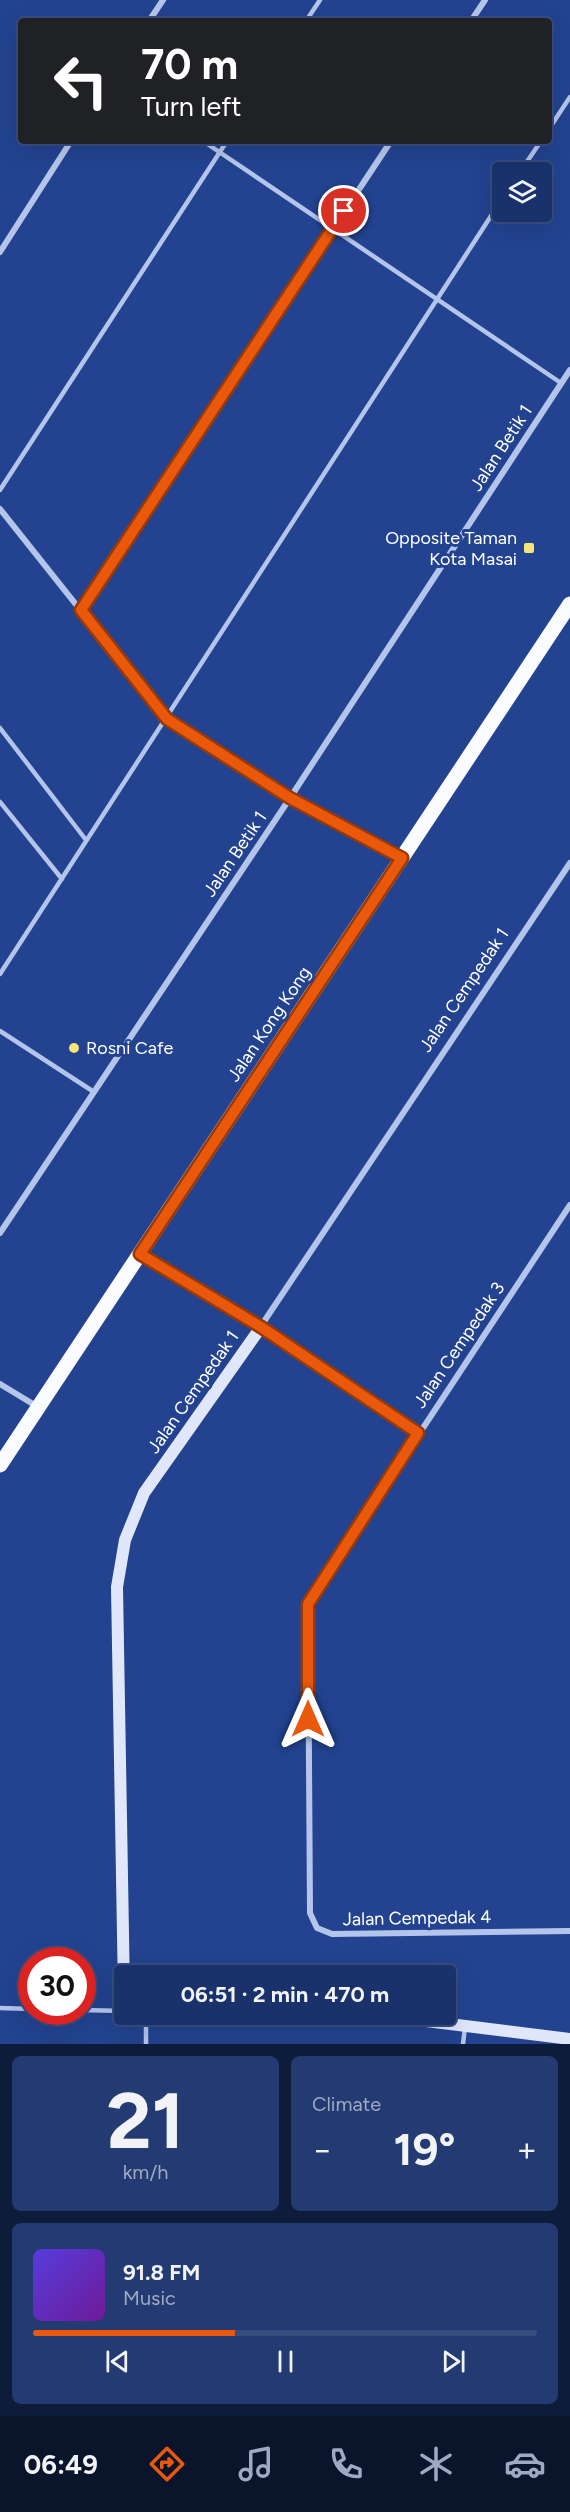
<!DOCTYPE html>
<html lang="en">
<head>
<meta charset="utf-8">
<style>
  :root { --surface:#1a326c; --page:#233a72; --text:#f1f3f6; --muted:#9faac2; --line:#384d7f; --accent:#ea580c }
  body { margin:0; font-family:Figtree,sans-serif; background:var(--page); color:var(--text); height:100vh; display:flex; flex-direction:column; font-size:22px; white-space:nowrap }
  * { box-sizing:border-box; margin:0 }
  p { font-size:20px; color:var(--muted) }
  .icon { flex:none; width:33px; height:33px; fill:none; stroke:currentColor; stroke-width:2; stroke-linecap:round; stroke-linejoin:round }
  .map { position:relative; height:2044px; overflow:hidden }
  .drawer { display:flex; flex-direction:column; gap:12px; padding:12px; background:#0e1c3b; flex:1 }
  .drawer>* { flex:none }
  .banner { position:absolute; left:18px; top:18px; width:534px; height:126px; border-radius:6px; box-shadow:0 6px 24px #0002,0 0 0 2px var(--line); background:#202124; color:#fff; overflow:hidden }
  .controls { position:absolute; left:492px; top:162px; display:grid; gap:12px }
  .controls a { display:grid; place-items:center; width:60px; height:60px; border-radius:6px; background:var(--surface); box-shadow:0 6px 24px #0002,0 0 0 2px var(--line); font-size:30px }
  .speed { position:absolute; left:18px; top:1947px; display:flex; gap:12px; font-size:30px; font-weight:700; text-align:center }
  .speed>* { display:grid; place-content:center; width:78px; height:78px; border-radius:50%; background:var(--surface); box-shadow:0 6px 24px #0002,0 0 0 2px var(--line); line-height:1 }
  .speed .limit { border:9px solid #d22; background:#fff; color:#111 }
  .pin { position:absolute; display:grid; place-items:center; width:51px; height:51px; color:#fff; margin:-26px; border:3px solid #fff; border-radius:50%; box-shadow:0 2px 6px #0007 }
  .me { position:absolute; width:66px; margin:-33px; rotate:0deg; stroke-linejoin:round; filter:drop-shadow(0 0 4px #0008) }
  .turn { display:flex; align-items:center; gap:21px; height:126px; padding:0 24px; font-size:27px }
  .turn .icon { width:78px; height:78px; stroke-width:2.5 }
  .turn b { display:block; font-size:42px; line-height:51px }
  .big { font-size:45px; font-weight:700; line-height:1.1 }
  .drawer .tile { flex:1; display:flex; flex-direction:column; justify-content:center; gap:9px; min-width:0; padding:0 21px; border-radius:9px; background:var(--page) }
  .drawer .dial { align-items:center; gap:0 }
  .dial b { font-size:78px; line-height:1 }
  .song { display:flex; align-items:center; gap:18px }
  .cover { width:72px; height:72px; border-radius:9px; background:linear-gradient(135deg,hsl(250 70% 55%),hsl(280 70% 35%)) }
  .played { height:6px; border-radius:3px; background:linear-gradient(90deg,var(--accent) 40%,var(--line) 40%) }
  .keys { display:flex; justify-content:space-around; direction:ltr }
  .heat { display:flex; justify-content:space-between; align-items:center; font-size:33px; direction:ltr }
  .drawer .tiles { flex:1; display:grid; gap:12px; grid-template-columns:1fr 1fr }
  .tile:last-child { grid-column:span 2 }
  .trip { position:absolute; left:114px; top:1965px; width:342px; height:60px; border-radius:6px; background:var(--surface); box-shadow:0 6px 24px #0002,0 0 0 2px var(--line); font-weight:700; line-height:60px; text-align:center }
  .tab-bar { display:flex; height:96px; justify-content:space-around; align-items:center; background:#0a142b; color:var(--muted) }
  .tab-bar .icon { width:42px; height:42px }
  .tab-bar .selected { color:var(--accent) }
  .tab-bar b { font-size:27px; color:var(--text) }
  .map>svg:first-child { display:block }
</style>
</head>
<body>
<div class="map">
<svg width="570" height="2044" viewBox="0 0 570 2044">
  <rect width="100%" height="100%" fill="#234390"/>
  <g fill="none" stroke-linecap="round" stroke-linejoin="round">
    <path stroke="#b4c5ec" stroke-width="4.5" d="M306,21L320,0
      M549,129L570,97
      M203,141L561,383
      M520,172L541,141
      M0,490L227,141
      M0,728L86,840
      M0,802L62,879
      M0,974L502,199
      M0,1031L94,1092
      M261,1327L418,1433
      M0,2008L32,2009
      M82,2010L124,2011
      M146,2044V2014
      M463,2044L465,2027"/>
    <path stroke="#b4c5ec" stroke-width="6" d="M149,21L163,0
      M471,21L485,0
      M0,252L71,141
      M0,509L167,719L290,798L402,858
      M81,610L391,141
      M570,1205L311,1598L308,1610L310,1913L317,1928L332,1934L570,1931
      M0,1233L290,798L570,370
      M261,1326L570,863
      M0,1384L38,1407"/>
    <path stroke="#e0e7fa" stroke-width="12" d="M124,1992L117,1587L125,1540L144,1493L261,1327L140,1254
      M370,2014L570,2039"/>
    <path stroke="#fafbff" stroke-width="15" d="M0,1465L570,604"/>
  </g>
  <g fill="none" stroke-linecap="round" stroke-linejoin="round">
    <g stroke="#983908" stroke-width="15">
      <path id="route" d="M308,1719V1604L418,1433L261,1327L140,1254L402,858L290,798L167,719L81,610L344,211"/>
    </g>
    <use href="#route" stroke="#ea580c" stroke-width="10"/>
  </g>
  <g fill="#f7e577" stroke="#234390" stroke-width="2">
    <rect x="523" y="542" width="12" height="12" rx="3"/>
    <circle cx="74" cy="1048" r="6"/>
  </g>
  <g text-anchor="middle" stroke-width="6" stroke-linejoin="round" paint-order="stroke">
    <g font-size="18" fill="#fff" stroke="#234390">
      <text transform="translate(501 448) rotate(-57)" y="6">Jalan Betik 1</text>
      <text transform="translate(235 854) rotate(-56)" y="6">Jalan Betik 1</text>
      <text transform="translate(464 990) rotate(-56)" y="6">Jalan Cempedak 1</text>
      <text transform="translate(269 1024) rotate(-56)" y="6">Jalan Kong Kong</text>
      <text transform="translate(459 1345) rotate(-56)" y="6">Jalan Cempedak 3</text>
      <text transform="translate(193 1392) rotate(-55)" y="6">Jalan Cempedak 1</text>
      <text transform="translate(417 1918) rotate(-1)" y="6">Jalan Cempedak 4</text>
    </g>
    <g font-size="18" fill="#fff" stroke="#234390" text-anchor="end">
      <text x="517" y="544">Opposite Taman<tspan x="517" dy="21">Kota Masai</tspan></text>
      <text x="86" y="1054" text-anchor="start">Rosni Cafe</text>
    </g>
  </g>
</svg>
<div class="controls">
<a><svg class="icon" aria-label="layers" viewBox="0 0 24 24"><path d="M12 4l9 5-9 5-9-5zM3 14l9 5 9-5"/></svg></a>
</div>
<div class="speed"><div class="limit">30</div></div>
<div class="pin" style="left:344px;top:211px;background:#d93025"><svg class="icon" aria-label="arrive" viewBox="0 0 24 24"><path d="M6 21V4h12l-3 4 3 4H6"/></svg></div>
<svg class="me" style="left:308px;top:1719px" viewBox="-20 -20 40 40"><path d="M0-17L14 15 0 8-14 15z" fill="#ea580c" stroke="#fff" stroke-width="4"/></svg>
<div class="trip">06:51 · 2 min · 470 m</div>
<div class="banner">
<div class="turn"><svg class="icon" aria-label="left" viewBox="0 0 24 24"><path d="M17 20v-9H6M10 6l-5 5 5 5"/></svg><div><b>70 m</b>Turn left</div></div>
</div>
</div>
<section class="drawer">
<div class="tiles">
<div class="tile dial"><b>21</b><p>km/h</p></div>
<div class="tile"><p>Climate</p>
<div class="heat"><a>−</a><b class="big">19°</b><a>+</a></div>
</div>
<div class="tile">
<div class="song"><i class="cover"></i><div><b>91.8 FM</b><p>Music</p></div></div>
<div class="played"></div>
<div class="keys"><svg class="icon" aria-label="previous" viewBox="0 0 24 24"><path d="M18 5L8 12l10 7zM5 5v14"/></svg><svg class="icon" aria-label="pause" viewBox="0 0 24 24"><path d="M8 5v14M16 5v14"/></svg><svg class="icon" aria-label="next" viewBox="0 0 24 24"><path d="M6 5l10 7-10 7zM19 5v14"/></svg></div>
</div>
</div>
</section>
<nav class="tab-bar">
<b>06:49</b>
<svg class="icon selected" aria-label="directions" viewBox="0 0 24 24"><path d="M12 3l9 9-9 9-9-9zM9 14v-3h6M13 9l2 2-2 2"/></svg>
<svg class="icon" aria-label="music" viewBox="0 0 24 24"><path d="M9 18V5l10-2v13"/><circle cx="6" cy="18" r="3"/><circle cx="16" cy="16" r="3"/></svg>
<svg class="icon" aria-label="phone" viewBox="0 0 24 24"><path d="M5 4h4l2 5-3 2q2 4 5 5l2-3 5 2v4C11 20 4 13 5 4z"/></svg>
<svg class="icon" aria-label="climate" viewBox="0 0 24 24"><path d="M12 3v18M4 7l16 10M4 17L20 7"/></svg>
<svg class="icon" aria-label="car" viewBox="0 0 24 24"><path d="M5 17H2v-5l4-1 3-4h7l3 4 3 1v5h-3M9 17h6M6 11h13"/><circle cx="7" cy="17" r="2"/><circle cx="17" cy="17" r="2"/></svg>
</nav>
</body>
</html>
